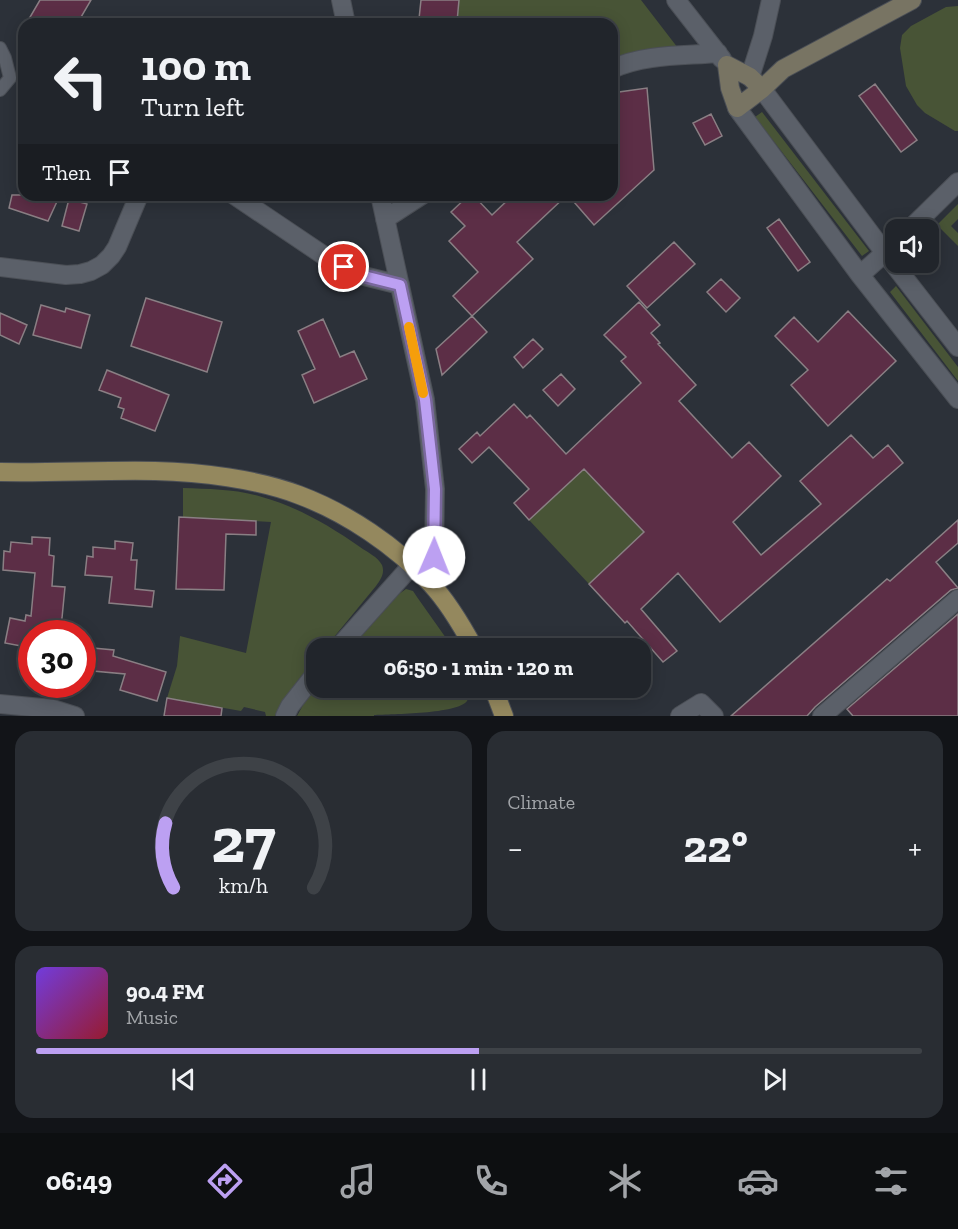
<!DOCTYPE html>
<html lang="en">
<head>
<meta charset="utf-8">
<style>
  :root { --surface:#21252b; --page:#292d33; --text:#f1f3f6; --muted:#a2a5a9; --line:#3e4247; --accent:#bca0f2 }
  body { margin:0; font-family:"Zilla Slab",serif; background:var(--page); color:var(--text); height:100vh; display:flex; flex-direction:column; font-size:22px; white-space:nowrap }
  * { box-sizing:border-box; margin:0 }
  p { font-size:20px; color:var(--muted) }
  .icon { flex:none; width:33px; height:33px; fill:none; stroke:currentColor; stroke-width:2; stroke-linecap:round; stroke-linejoin:round }
  .map { position:relative; height:716px; overflow:hidden }
  .drawer { display:flex; flex-direction:column; gap:15px; padding:15px; background:#121418; flex:1 }
  .drawer>* { flex:none }
  .banner { position:absolute; left:18px; top:18px; width:600px; height:183px; border-radius:18px; box-shadow:0 3px 15px #0003,0 0 0 2px var(--line); background:#21252b; color:var(--text); overflow:hidden }
  .fabs { position:absolute; left:885px; top:219px; display:grid; gap:12px }
  .fabs a { display:grid; place-items:center; width:54px; height:54px; border-radius:12px; background:var(--surface); box-shadow:0 3px 15px #0003,0 0 0 2px var(--line); font-size:30px }
  .speed { position:absolute; left:18px; top:620px; display:flex; gap:12px; font-size:30px; font-weight:700; text-align:center }
  .speed>* { display:grid; place-content:center; width:78px; height:78px; border-radius:50%; background:var(--surface); box-shadow:0 3px 15px #0003,0 0 0 2px var(--line); line-height:1 }
  .speed .limit { border:9px solid #d22; background:#fff; color:#111 }
  .pin { position:absolute; display:grid; place-items:center; width:51px; height:51px; color:#fff; margin:-26px; border:3px solid #fff; border-radius:50%; box-shadow:0 2px 6px #0007 }
  .me { position:absolute; width:66px; margin:-33px; rotate:1deg; stroke-linejoin:round; filter:drop-shadow(0 0 4px #0008) }
  .turn { display:flex; align-items:center; gap:21px; height:126px; padding:0 24px; font-size:27px }
  .turn .icon { width:78px; height:78px; stroke-width:2.5 }
  .turn b { display:block; font-size:42px; line-height:51px }
  .then { display:flex; align-items:center; height:57px; padding:0 24px; background:#0003; gap:12px; font-size:22px }
  .big { font-size:45px; font-weight:800; line-height:1.1 }
  .drawer .tile { flex:1; display:flex; flex-direction:column; justify-content:center; gap:9px; min-width:0; padding:0 21px; border-radius:18px; background:var(--page) }
  .drawer .dial { align-items:center; gap:0 }
  .dial svg { height:156px; overflow:visible; fill:none; stroke:var(--line); stroke-width:7; stroke-linecap:round; text-anchor:middle }
  .dial text { fill:var(--text); stroke:none }
  .song { display:flex; align-items:center; gap:18px }
  .cover { width:72px; height:72px; border-radius:9px; background:linear-gradient(135deg,hsl(260 70% 55%),hsl(350 70% 35%)) }
  .played { height:6px; border-radius:3px; background:linear-gradient(90deg,var(--accent) 50%,var(--line) 50%) }
  .keys { display:flex; justify-content:space-around; direction:ltr }
  .heat { display:flex; justify-content:space-between; align-items:center; font-size:33px; direction:ltr }
  .drawer .tiles { flex:1; display:grid; gap:15px; grid-template-columns:1fr 1fr }
  .tile:last-child { grid-column:span 2 }
  .trip { position:absolute; left:306px; top:638px; width:345px; height:60px; border-radius:18px; background:var(--surface); box-shadow:0 3px 15px #0003,0 0 0 2px var(--line); font-weight:800; line-height:60px; text-align:center }
  .tabs { display:flex; height:96px; justify-content:space-around; align-items:center; background:#0d0f11; color:var(--muted) }
  .tabs .icon { width:42px; height:42px }
  .tabs .active { color:var(--accent) }
  .tabs b { font-size:27px; color:var(--text) }
  .map>svg:first-child { display:block }
</style>
</head>
<body>
<div class="map">
<svg width="958" height="716" viewBox="0 0 958 716">
  <rect width="100%" height="100%" fill="#2c3139"/>
  <path fill="#485436" d="M459,0H641L681,52L648,51L612,57V24H457Z
    M958,6V131H955L925,113L917,105L906,86L900,48L902,35L911,26L946,7Z
    M762,112L869,251L862,256L755,117Z
    M958,204V219L951,226L958,233V246L937,225Z
    M896,286L958,367V381L890,292Z
    M584,469L644,532L589,584L529,520Z
    M183,488C210,489 236,489 262,497C298,507 330,526 360,547C367,552 378,557 382,565C385,573 381,579 376,586L325,648H316V658L298,680L275,716H266L265,712L244,707L241,711L167,698L177,666L180,636L246,653L271,522L183,517Z
    M406,589L413,591L417,597L446,638L452,648H351L399,594Z
    M317,687H469C470,692 470,696 467,701C458,714 392,714 374,715V716H297L303,705Z"/>
  <path fill="#5c2e46" stroke="#8a7f84" stroke-width="1.5" d="M40,0H91L77,24H26Z
    M421,0H459L457,22L419,19Z
    M875,84L917,140L901,152L859,96Z
    M647,88L654,170L594,225L574,202L582,195H612V167L618,162L612,93Z
    M711,114L722,136L705,145L693,123Z
    M12,195H60L48,221L9,208Z
    M469,195H473L492,215L513,195H567L517,242L533,259L472,316L453,296L478,272L449,241L465,226L451,212Z
    M69,199L87,204L79,231L62,226Z
    M779,219L810,262L798,271L767,228Z
    M674,242L695,264L647,308L627,286Z
    M721,279L740,298L726,312L707,292Z
    M146,298L222,322L207,372L131,346Z
    M639,302L660,325L651,333L660,343L658,344L696,385L679,401L732,458L749,442L781,476L733,522L761,555L821,504L800,481L851,435L873,458L888,445L903,463L720,622L678,573L641,609L677,651L663,662L627,621L625,623L589,584L644,532L584,469L529,520L514,503L529,489L489,447L472,463L459,449L477,432L480,436L514,404L527,418L530,415L566,454L641,383L621,361L626,357L604,335Z
    M41,305L65,312L66,308L90,315L81,348L33,335Z
    M848,311L896,361L828,426L791,385L808,370L775,336L794,317L818,342Z
    M0,313L27,325L19,344L0,335Z
    M472,316L487,332L442,375L436,349Z
    M323,319L340,357L354,351L367,379L314,403L302,375L315,369L298,331Z
    M533,339L543,349L523,368L514,357Z
    M107,370L169,395L155,431L121,418L124,409L118,407L121,398L99,390Z
    M561,374L575,389L558,406L543,390Z
    M179,517L256,521V535L226,534L224,590L176,589Z
    M958,520V543L936,562L958,588L951,590L815,707L807,716H731L887,579L890,581Z
    M32,537L50,538L49,555L54,556L52,586L65,587L62,618L59,633H32V648L5,643L10,618L25,621L26,615L31,616L35,573L3,570L4,551L10,552L11,542L32,544Z
    M115,541L133,543L131,560H137L135,589L154,591L152,607L109,603L112,577L85,575L87,556L93,557V547L115,549Z
    M958,614V716H853L847,709Z
    M82,647L114,650L113,656L166,672L157,701L120,690L125,674L82,670Z
    M167,698L222,708L221,716H164Z"/>
  <g fill="none" stroke-linecap="round" stroke-linejoin="round">
    <g stroke="#4b4f56" stroke-width="14">
      <path id="lane" d="M0,48L5,58L10,78L0,90"/>
    </g>
    <g stroke="#4b4f56" stroke-width="20">
      <path id="street" d="M341,0L346,24
        M676,0L722,59
        M612,69C644,54 683,56 718,53
        M750,77L763,36L771,0
        M762,89L885,253L958,347
        M737,108L860,275L958,399
        M234,195L329,259L360,275L400,285
        M380,195L425,400L435,489L434,557L433,585
        M385,219L422,195
        M909,230L958,182
        M0,267L66,275L80,274L91,271L102,265L111,256L117,247L139,195
        M860,275L896,243
        M338,648L412,565
        M0,704L53,709L75,716
        M285,716L290,706L316,673
        M680,716L701,703L714,716
        M822,716L958,599"/>
    </g>
    <g stroke="#4b4f56" stroke-width="20">
      <path id="secondary" d="M727,65L730,88L737,108L762,89L783,69L912,0
        M727,65L750,77L762,89"/>
    </g>
    <g stroke="#4b4f56" stroke-width="20">
      <path id="primary" d="M0,472C52,473 104,470 155,471C200,472 257,479 299,495C347,513 396,546 431,584C448,602 462,626 474,648
        M493,687L504,716"/>
    </g>
    <use href="#lane" stroke="#5b6069" stroke-width="12"/>
    <use href="#street" stroke="#5b6069" stroke-width="18"/>
    <use href="#secondary" stroke="#787463" stroke-width="18"/>
    <use href="#primary" stroke="#94885e" stroke-width="18"/>
  </g>
  <g fill="none" stroke-linecap="round" stroke-linejoin="round">
    <g stroke="#7a689d" stroke-width="15">
      <path id="route" d="M344,267L360,275L400,285L425,400L435,489L434,557"/>
    </g>
    <use href="#route" stroke="#bca0f2" stroke-width="10"/>
    <path stroke="#f59e0b" stroke-width="10" d="M409,327L423,393"/>
  </g>
</svg>
<div class="fabs">
<a><svg class="icon" aria-label="sound" viewBox="0 0 24 24"><path d="M4 9h4l5-4v14l-5-4H4zM17 9q2 3 0 6"/></svg></a>
</div>
<div class="speed"><div class="limit">30</div></div>
<div class="pin" style="left:344px;top:267px;background:#d93025"><svg class="icon" aria-label="arrive" viewBox="0 0 24 24"><path d="M6 21V4h12l-3 4 3 4H6"/></svg></div>
<svg class="me" style="left:434px;top:557px" viewBox="-20 -20 40 40"><circle r="19" fill="#fff"/><path d="M0-13L10 11 0 6-10 11z" fill="#bca0f2"/></svg>
<div class="trip">06:50 · 1 min · 120 m</div>
<div class="banner">
<div class="turn"><svg class="icon" aria-label="left" viewBox="0 0 24 24"><path d="M17 20v-9H6M10 6l-5 5 5 5"/></svg><div><b>100 m</b>Turn left</div></div>
<div class="then">Then<svg class="icon" aria-label="arrive" viewBox="0 0 24 24"><path d="M6 21V4h12l-3 4 3 4H6"/></svg></div>
</div>
</div>
<section class="drawer">
<div class="tiles">
<div class="tile dial"><svg viewBox="0 0 100 80">
<path d="M14 69A42 42 0 1 1 86 69"/>
<path d="M14 69A42 42 0 0 1 10 36" stroke="#bca0f2"/>
<text x="50" y="56" font-size="32" font-weight="700">27</text>
<text x="50" y="72" font-size="11">km/h</text>
</svg></div>
<div class="tile"><p>Climate</p>
<div class="heat"><a>−</a><b class="big">22°</b><a>+</a></div>
</div>
<div class="tile">
<div class="song"><i class="cover"></i><div><b>90.4 FM</b><p>Music</p></div></div>
<div class="played"></div>
<div class="keys"><svg class="icon" aria-label="previous" viewBox="0 0 24 24"><path d="M18 5L8 12l10 7zM5 5v14"/></svg><svg class="icon" aria-label="pause" viewBox="0 0 24 24"><path d="M8 5v14M16 5v14"/></svg><svg class="icon" aria-label="next" viewBox="0 0 24 24"><path d="M6 5l10 7-10 7zM19 5v14"/></svg></div>
</div>
</div>
</section>
<nav class="tabs">
<b>06:49</b>
<svg class="icon active" aria-label="directions" viewBox="0 0 24 24"><path d="M12 3l9 9-9 9-9-9zM9 14v-3h6M13 9l2 2-2 2"/></svg>
<svg class="icon" aria-label="music" viewBox="0 0 24 24"><path d="M9 18V5l10-2v13"/><circle cx="6" cy="18" r="3"/><circle cx="16" cy="16" r="3"/></svg>
<svg class="icon" aria-label="phone" viewBox="0 0 24 24"><path d="M5 4h4l2 5-3 2q2 4 5 5l2-3 5 2v4C11 20 4 13 5 4z"/></svg>
<svg class="icon" aria-label="climate" viewBox="0 0 24 24"><path d="M12 3v18M4 7l16 10M4 17L20 7"/></svg>
<svg class="icon" aria-label="car" viewBox="0 0 24 24"><path d="M5 17H2v-5l4-1 3-4h7l3 4 3 1v5h-3M9 17h6M6 11h13"/><circle cx="7" cy="17" r="2"/><circle cx="17" cy="17" r="2"/></svg>
<svg class="icon" aria-label="filters" viewBox="0 0 24 24"><path d="M4 7h16M4 17h16"/><circle cx="9" cy="7" r="2"/><circle cx="15" cy="17" r="2"/></svg>
</nav>
</body>
</html>
